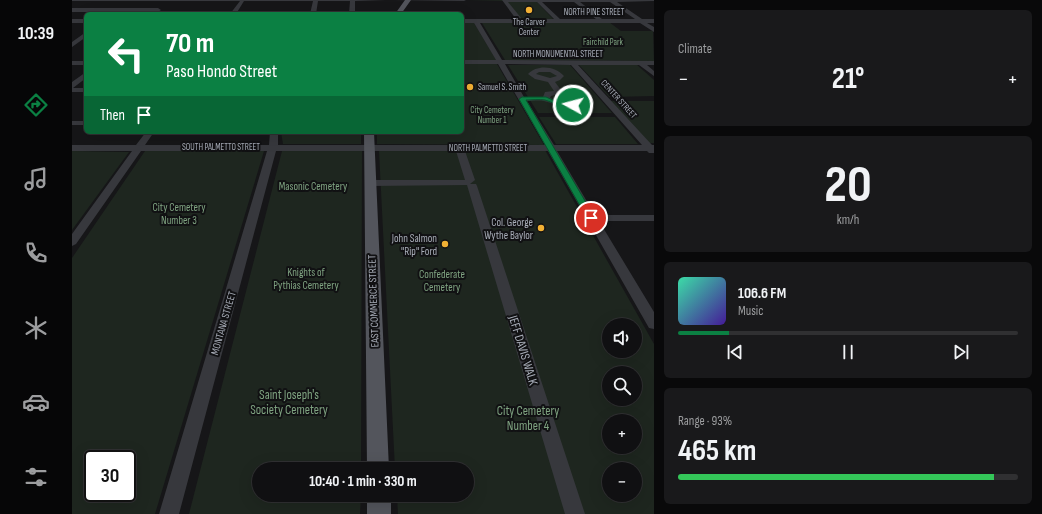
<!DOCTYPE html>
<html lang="en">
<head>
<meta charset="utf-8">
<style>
  :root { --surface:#101012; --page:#19191b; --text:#f1f3f6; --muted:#9c9d9f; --line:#303032; --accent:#0b8043 }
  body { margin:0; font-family:"Sofia Sans Condensed",sans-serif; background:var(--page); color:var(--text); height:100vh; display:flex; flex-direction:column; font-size:15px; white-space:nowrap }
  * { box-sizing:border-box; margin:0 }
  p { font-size:13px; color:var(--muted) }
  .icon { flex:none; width:22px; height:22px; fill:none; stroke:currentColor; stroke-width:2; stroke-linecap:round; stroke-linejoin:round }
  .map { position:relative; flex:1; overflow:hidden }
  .panel { display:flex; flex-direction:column; gap:10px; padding:10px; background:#09090a; width:388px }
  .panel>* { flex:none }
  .top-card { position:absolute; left:12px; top:12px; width:380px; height:122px; border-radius:6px; box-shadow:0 4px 16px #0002,0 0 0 1px var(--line); background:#0b8043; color:#fff; overflow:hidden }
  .controls { position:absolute; left:530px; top:318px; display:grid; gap:8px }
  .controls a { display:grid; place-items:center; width:40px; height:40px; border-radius:50%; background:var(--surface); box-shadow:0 4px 16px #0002,0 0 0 1px var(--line); font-size:20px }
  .speed { position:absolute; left:12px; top:450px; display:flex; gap:8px; font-size:20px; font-weight:700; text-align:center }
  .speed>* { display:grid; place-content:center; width:52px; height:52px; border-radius:50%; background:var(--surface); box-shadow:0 4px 16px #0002,0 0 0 1px var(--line); line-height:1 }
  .speed .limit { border:2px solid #111; border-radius:6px; background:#fff; color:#111 }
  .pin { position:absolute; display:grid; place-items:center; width:34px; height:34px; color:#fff; margin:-17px; border:2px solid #fff; border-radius:50%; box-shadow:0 1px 4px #0007 }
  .me { position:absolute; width:44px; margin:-22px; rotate:277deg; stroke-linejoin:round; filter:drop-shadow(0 0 3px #0008) }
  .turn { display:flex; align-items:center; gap:14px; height:84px; padding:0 16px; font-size:18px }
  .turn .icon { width:52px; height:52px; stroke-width:2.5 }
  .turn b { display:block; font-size:28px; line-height:34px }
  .then { display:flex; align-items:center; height:38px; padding:0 16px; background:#0003; gap:8px; font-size:15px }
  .big { font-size:30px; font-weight:700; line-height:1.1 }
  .panel .widget { flex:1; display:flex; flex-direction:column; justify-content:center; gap:6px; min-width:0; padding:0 14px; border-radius:6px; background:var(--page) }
  .panel .dial { align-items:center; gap:0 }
  .dial b { font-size:52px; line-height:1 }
  .song { display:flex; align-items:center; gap:12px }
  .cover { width:48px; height:48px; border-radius:6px; background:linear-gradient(135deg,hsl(160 70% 55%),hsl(260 70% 35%)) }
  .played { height:4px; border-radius:2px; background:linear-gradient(90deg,var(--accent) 15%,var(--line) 15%) }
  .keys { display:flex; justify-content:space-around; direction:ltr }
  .heat { display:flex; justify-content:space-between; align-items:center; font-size:22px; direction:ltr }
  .charge { height:6px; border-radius:3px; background:linear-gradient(90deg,#34c759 93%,var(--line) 0) }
  .trip { position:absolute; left:180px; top:462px; width:222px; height:40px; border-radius:20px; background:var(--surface); box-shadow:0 4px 16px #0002,0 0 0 1px var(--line); font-weight:700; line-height:40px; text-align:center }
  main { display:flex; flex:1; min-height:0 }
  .tab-bar { display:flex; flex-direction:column; width:72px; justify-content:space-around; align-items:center; background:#060607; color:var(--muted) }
  .tab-bar .icon { width:28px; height:28px }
  .tab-bar .on { color:var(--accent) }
  .tab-bar b { font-size:18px; color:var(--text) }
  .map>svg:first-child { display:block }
</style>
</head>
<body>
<main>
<nav class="tab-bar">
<b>10:39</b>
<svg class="icon on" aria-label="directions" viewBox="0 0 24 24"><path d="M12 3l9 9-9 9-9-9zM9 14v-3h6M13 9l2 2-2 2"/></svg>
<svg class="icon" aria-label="music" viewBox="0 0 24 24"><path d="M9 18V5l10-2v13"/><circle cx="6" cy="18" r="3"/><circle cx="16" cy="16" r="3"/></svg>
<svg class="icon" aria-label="phone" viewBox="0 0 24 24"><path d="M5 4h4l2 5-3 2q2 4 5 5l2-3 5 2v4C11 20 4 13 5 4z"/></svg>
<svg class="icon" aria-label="climate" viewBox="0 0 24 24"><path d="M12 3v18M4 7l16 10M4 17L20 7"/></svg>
<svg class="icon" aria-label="car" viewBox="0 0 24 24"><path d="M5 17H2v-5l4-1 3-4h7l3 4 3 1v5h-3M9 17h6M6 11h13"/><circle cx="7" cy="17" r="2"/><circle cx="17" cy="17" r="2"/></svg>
<svg class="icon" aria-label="filters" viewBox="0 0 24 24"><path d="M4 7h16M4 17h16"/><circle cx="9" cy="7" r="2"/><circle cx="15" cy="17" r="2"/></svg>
</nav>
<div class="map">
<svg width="582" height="514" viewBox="0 0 582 514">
  <rect width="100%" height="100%" fill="#161618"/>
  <path fill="#1e261f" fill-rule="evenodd" d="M395,0H463L482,20H450L433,1Z
    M483,22H537L549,31H581L582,61L433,60L410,23Z
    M390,23H402L425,61H390Z
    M390,64H425L472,145L305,144V132H390Z
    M564,64L582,80V96L537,97L507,65Z
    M436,65H498L540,113H466Z
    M537,101H582V143H576Z
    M467,117H543L566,144H484Z
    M209,132H289V144H211Z
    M473,150L582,344V514H326L325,495H395V469H323L307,151ZM537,325H563V351H537ZM537,373H563V399H537ZM537,421H563V447H537ZM537,469H563V495H537Z
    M0,151L57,152L0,230Z
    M73,151H192L83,514H0V258ZM21,459H55V493H21Z
    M210,151H290L289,469H187V495H289L288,514H117Z"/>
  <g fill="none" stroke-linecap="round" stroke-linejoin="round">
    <path fill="#37383d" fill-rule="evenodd" d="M0,0H314L283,1V14H277L278,1H246L244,14H238L241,1H172L164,14H158L168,1H0Z
      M320,0H394L392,1Z
      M430,0H582V1L545,2L570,19H582V23H575L582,27V32L568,23H408L430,60L582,61V65H575L582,71V76L567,65H506L580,145H582V153H577L575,151H485L523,215H582V221H527L582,312V329L577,328L476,151H393L403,180L398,184H404L405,186L513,514H493L395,185L298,186L293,183L298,180H393L384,151H204L107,514H87L195,151H69L4,244L0,246V234L60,151H0V145H64L74,132H82L73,145H197L198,132H206V145H473L426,64H390V60H424L402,23H390V19H444ZM436,2H465L482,19H450ZM470,2H502L524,19H488ZM508,2H538L563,19H530ZM433,64L499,65L570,145H482L455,101C460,101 467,100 472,101C488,105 494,114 513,104V99L506,93L489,90L483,82L488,80L492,76C484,66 465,64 456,74L463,79L476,82L482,91L473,92L471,97H452ZM467,72H478L485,76L478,78L464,74ZM487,94L501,97L506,101L492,103L478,98L479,96Z
      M0,8H86L89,10L86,12H0Z
      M0,19H14V23H0Z
      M14,32V37L0,47V42Z
      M0,61H14V65H0Z
      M14,72V78L1,88H14V92H0V82Z
      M0,121H14V125H0Z"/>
    <path fill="#53555c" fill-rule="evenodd" d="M333,0H339L329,14H323Z
      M292,132H302L317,469H295Z
      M295,495H319V514H295Z"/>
  </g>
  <path fill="#0b8043" stroke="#07532c" d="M450,97H474L488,103L504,105C494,112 483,103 473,100C468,99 460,100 454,100L523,218L522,219L519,220L515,218L447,99Z"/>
  <g fill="#f2b134" stroke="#111113" stroke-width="1.5">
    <circle cx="457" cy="10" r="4"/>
    <circle cx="398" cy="87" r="4"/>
    <circle cx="469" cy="228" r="4"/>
    <circle cx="373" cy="244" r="4"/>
  </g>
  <g text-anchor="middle" stroke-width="4" stroke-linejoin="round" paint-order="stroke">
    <g font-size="9" fill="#a8adb8" stroke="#111113">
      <text x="522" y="15">NORTH PINE STREET</text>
      <text x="486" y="57">NORTH MONUMENTAL STREET</text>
      <text transform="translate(547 99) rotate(48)" y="3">CENTER STREET</text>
      <text x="149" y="150">SOUTH PALMETTO STREET</text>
      <text x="416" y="151">NORTH PALMETTO STREET</text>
    </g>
    <g font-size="9" fill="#a8adb8" stroke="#111113">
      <text x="457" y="25">The Carver<tspan x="457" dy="10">Center</tspan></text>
      <text x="406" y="90" text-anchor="start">Samuel S. Smith</text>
    </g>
    <g font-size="9" fill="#7fa381" stroke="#111113">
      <text x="531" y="45">Fairchild Park</text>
      <text x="420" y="113">City Cemetery<tspan x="420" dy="10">Number 1</tspan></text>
    </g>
    <g font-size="11" fill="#7fa381" stroke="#111113">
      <text x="241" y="190">Masonic Cemetery</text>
      <text x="107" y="211">City Cemetery<tspan x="107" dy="13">Number 3</tspan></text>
      <text x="234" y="276">Knights of<tspan x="234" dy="13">Pythias Cemetery</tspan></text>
      <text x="370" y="278">Confederate<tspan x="370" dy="13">Cemetery</tspan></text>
    </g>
    <g font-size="11" fill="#a8adb8" stroke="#111113" text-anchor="end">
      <text x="461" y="226">Col. George<tspan x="461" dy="13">Wythe Baylor</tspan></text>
      <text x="365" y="242">John Salmon<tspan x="365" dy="13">"Rip" Ford</tspan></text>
    </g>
    <g font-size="11" fill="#a8adb8" stroke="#111113">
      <text transform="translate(301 301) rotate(-92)" y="4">EAST COMMERCE STREET</text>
      <text transform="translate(151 323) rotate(-74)" y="4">MONTANA STREET</text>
    </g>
    <g font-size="13" fill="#a8adb8" stroke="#111113">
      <text transform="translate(452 350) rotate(73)" y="5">JEFF DAVIS WALK</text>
    </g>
    <g font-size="13" fill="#7fa381" stroke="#111113">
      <text x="217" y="399">Saint Joseph's<tspan x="217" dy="15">Society Cemetery</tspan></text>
      <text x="456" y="415">City Cemetery<tspan x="456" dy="15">Number 4</tspan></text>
    </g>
  </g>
</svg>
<div class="controls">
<a><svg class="icon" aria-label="sound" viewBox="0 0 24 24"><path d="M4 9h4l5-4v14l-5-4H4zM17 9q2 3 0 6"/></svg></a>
<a><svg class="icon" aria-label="search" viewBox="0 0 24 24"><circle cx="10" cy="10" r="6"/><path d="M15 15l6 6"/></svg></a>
<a>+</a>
<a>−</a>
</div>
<div class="speed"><div class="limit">30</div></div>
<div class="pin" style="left:519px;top:218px;background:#d93025"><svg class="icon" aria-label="arrive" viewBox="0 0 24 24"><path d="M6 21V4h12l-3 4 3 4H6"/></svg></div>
<svg class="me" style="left:501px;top:105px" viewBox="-20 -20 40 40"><circle r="17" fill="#0b8043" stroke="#fff" stroke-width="3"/><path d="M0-11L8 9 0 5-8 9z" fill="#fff"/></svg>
<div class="trip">10:40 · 1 min · 330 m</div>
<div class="top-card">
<div class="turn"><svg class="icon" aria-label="left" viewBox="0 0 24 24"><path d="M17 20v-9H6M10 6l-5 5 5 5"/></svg><div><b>70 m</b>Paso Hondo Street</div></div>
<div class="then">Then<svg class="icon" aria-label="arrive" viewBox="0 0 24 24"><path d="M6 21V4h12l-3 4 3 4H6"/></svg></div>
</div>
</div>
<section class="panel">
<div class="widget"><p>Climate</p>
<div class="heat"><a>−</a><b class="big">21°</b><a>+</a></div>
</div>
<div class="widget dial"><b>20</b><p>km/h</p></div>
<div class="widget">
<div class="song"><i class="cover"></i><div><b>106.6 FM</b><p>Music</p></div></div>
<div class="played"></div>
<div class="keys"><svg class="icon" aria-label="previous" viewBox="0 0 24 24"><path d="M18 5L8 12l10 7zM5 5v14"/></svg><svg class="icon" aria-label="pause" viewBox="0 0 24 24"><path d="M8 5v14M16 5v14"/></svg><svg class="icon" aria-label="next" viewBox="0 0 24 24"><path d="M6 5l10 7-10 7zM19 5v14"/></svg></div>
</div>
<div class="widget"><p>Range · 93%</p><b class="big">465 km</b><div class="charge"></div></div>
</section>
</main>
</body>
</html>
